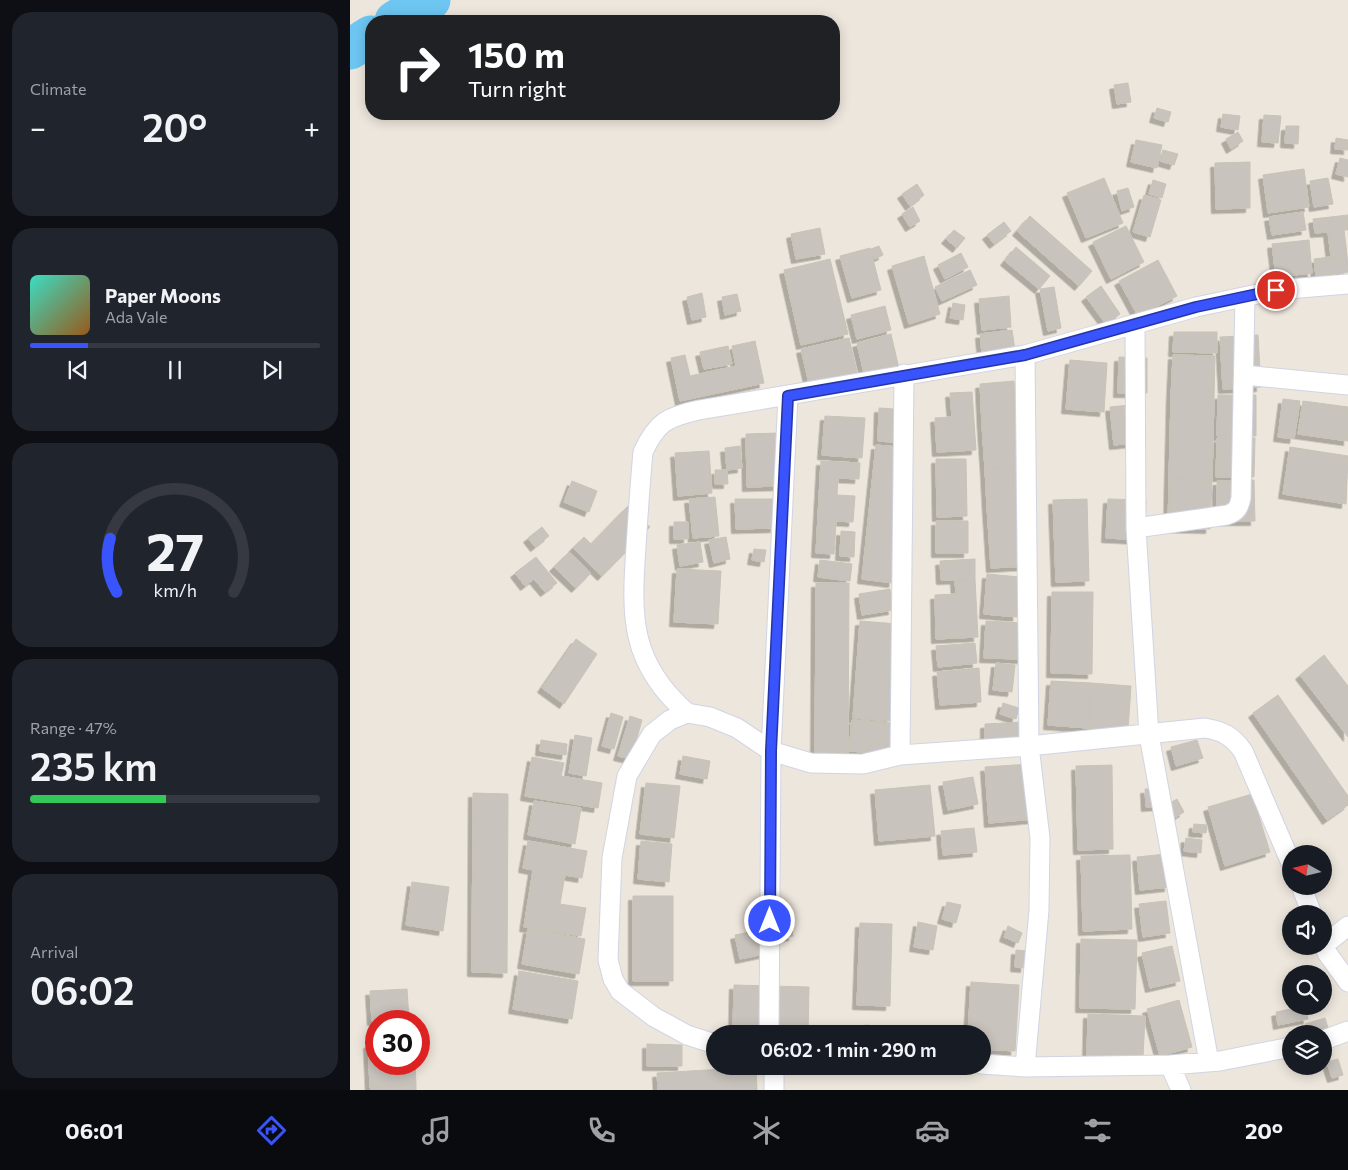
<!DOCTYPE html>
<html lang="en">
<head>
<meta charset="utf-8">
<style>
  :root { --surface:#171b24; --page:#20242c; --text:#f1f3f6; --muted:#9ea1a6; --line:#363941; --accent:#3953fd }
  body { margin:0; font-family:Commissioner,sans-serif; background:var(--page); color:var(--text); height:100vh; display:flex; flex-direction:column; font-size:19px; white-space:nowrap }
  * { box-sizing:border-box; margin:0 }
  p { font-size:16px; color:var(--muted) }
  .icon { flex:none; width:28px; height:28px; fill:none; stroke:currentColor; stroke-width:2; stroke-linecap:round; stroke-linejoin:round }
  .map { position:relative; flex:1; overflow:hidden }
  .drawer { display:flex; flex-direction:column; gap:12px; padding:12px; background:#0d0f14; width:350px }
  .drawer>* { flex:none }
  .guide { position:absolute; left:15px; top:15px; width:475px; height:105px; border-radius:20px; box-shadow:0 2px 12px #0003; background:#202124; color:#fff; overflow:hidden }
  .needle { width:32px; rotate:278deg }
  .fabs { position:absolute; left:932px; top:845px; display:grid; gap:10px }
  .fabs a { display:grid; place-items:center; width:50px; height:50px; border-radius:50%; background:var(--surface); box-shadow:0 2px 12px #0003; font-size:25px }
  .speed { position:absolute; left:15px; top:1010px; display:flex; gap:10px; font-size:25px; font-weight:700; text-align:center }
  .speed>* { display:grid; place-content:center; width:65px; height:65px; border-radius:50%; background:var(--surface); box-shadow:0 2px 12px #0003; line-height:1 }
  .speed .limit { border:8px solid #d22; background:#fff; color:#111 }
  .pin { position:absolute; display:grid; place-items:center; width:42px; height:42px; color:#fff; margin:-21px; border:2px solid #fff; border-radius:50%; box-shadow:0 1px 5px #0007 }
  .me { position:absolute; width:55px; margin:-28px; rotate:0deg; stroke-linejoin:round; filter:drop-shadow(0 0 4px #0008) }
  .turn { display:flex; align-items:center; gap:18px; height:105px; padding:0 20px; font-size:22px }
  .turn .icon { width:65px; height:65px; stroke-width:2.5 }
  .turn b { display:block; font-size:35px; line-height:42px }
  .big { font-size:38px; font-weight:600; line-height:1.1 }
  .drawer .tile { flex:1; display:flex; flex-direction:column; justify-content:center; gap:8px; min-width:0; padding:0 18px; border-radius:20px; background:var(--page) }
  .drawer .dial { align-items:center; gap:0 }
  .dial svg { height:130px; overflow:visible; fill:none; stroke:var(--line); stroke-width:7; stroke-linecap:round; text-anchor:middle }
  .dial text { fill:var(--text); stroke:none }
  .song { display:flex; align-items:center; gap:15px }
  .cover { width:60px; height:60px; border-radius:8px; background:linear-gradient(135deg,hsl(170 70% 55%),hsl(30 70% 35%)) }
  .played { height:5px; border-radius:2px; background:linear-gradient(90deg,var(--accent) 20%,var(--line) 20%) }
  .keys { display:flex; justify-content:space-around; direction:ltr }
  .heat { display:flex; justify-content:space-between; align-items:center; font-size:28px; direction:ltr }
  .charge { height:8px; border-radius:4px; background:linear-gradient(90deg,#34c759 47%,var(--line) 0) }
  .trip { position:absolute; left:356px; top:1025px; width:285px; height:50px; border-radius:25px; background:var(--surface); box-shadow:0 2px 12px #0003; font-weight:600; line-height:50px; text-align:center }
  .menu { display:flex; height:80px; justify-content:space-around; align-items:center; background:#090b0e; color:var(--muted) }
  .menu .icon { width:35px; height:35px }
  .menu .on { color:var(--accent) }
  .menu b { font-size:22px; color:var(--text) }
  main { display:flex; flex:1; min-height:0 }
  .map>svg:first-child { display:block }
</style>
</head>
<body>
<main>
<section class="drawer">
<div class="tile"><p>Climate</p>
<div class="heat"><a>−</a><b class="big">20°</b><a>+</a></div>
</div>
<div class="tile">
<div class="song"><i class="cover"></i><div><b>Paper Moons</b><p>Ada Vale</p></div></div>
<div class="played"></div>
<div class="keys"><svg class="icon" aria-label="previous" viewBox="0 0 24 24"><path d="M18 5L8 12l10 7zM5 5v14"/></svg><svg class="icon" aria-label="pause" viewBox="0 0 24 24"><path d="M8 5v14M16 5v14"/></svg><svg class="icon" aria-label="next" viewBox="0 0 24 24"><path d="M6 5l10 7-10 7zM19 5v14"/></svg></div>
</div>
<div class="tile dial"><svg viewBox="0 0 100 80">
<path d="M14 69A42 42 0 1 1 86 69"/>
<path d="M14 69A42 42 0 0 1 10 36" stroke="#3953fd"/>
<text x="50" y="56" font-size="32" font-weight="700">27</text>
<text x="50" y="72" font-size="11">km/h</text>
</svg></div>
<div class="tile"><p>Range · 47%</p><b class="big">235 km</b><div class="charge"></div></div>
<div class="tile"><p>Arrival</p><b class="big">06:02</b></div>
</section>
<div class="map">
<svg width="998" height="1090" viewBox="0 0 998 1090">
  <defs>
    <filter id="shadow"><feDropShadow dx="-4.5" dy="4.5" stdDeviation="0" flood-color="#0004"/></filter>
  </defs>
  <rect width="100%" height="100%" fill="#ede6dc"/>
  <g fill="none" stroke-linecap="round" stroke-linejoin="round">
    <path stroke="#6dc6f1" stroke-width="41" d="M45,21L80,0
      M0,49L21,36"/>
  </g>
  <path fill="#c8c3bc" stroke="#c8c3b6" filter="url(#shadow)" d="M778,83L781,102L767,104L764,85Z
    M807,108L821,112L818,122L804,118Z
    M873,114L890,116L888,130L871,127Z
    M914,115L931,116L928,143L912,142Z
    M936,126H949L948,144L935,143Z
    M888,132L893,141L881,149L876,139Z
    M986,138L998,140V150L985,149Z
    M786,140L812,145L807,168L781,162Z
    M813,150L828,154L824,165L810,161Z
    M990,158L998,160V177L986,174Z
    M900,162V208L866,209L865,163Z
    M954,169L959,207L918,213L913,175Z
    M754,178L773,223L736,238L717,193Z
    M978,178L983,204L964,207L960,181Z
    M803,180L816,184L812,198L799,194Z
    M567,184L574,195L560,206L552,194Z
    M778,188L784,207L772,211L767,191Z
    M794,195L811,200L800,237L783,232Z
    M563,207L570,221L560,227L552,214Z
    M953,212L956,230L922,235L919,217Z
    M998,215V230H994L997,255L981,257L978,232L965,233L963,219Z
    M680,216L742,271L729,286L667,231Z
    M654,222L661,231L644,244L637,235Z
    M776,226L794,262L761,279L743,242Z
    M470,228L475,254L446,259L441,234Z
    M604,230L615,238L607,248L596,239Z
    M959,240L962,273L926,277L922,244Z
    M529,246L533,255L525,259L521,249Z
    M666,247L700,276L689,289L655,261Z
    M520,248L531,290L502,298L490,256Z
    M611,253L618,267L595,279L588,265Z
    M997,255L998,272L966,276L964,259Z
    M574,256L590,314L559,324L542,266Z
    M480,259L498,334L451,345L434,270Z
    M808,260L827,296L788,316L769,281Z
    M620,270L627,285L592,301L585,287Z
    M751,286L770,314L756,324L736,297Z
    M704,287L711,328L698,331L690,289Z
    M352,293L356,317L342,320L337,297Z
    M387,294L391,311L375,315L372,297Z
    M659,296L661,327L632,330L629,299Z
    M603,303L615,305L613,320L600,318Z
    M535,306L541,330L507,339L501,315Z
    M662,330L665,350L632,354L630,334Z
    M824,332H867V353L823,352Z
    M541,334L550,373L516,382L507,343Z
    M908,335L911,387L873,389L870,337Z
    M499,338L509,381L461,392L451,349Z
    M405,341L414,383L330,401L321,358L335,355L340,376L386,366L382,346Z
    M378,346L382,364L354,369L350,352Z
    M823,355L865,356L864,398L821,397Z
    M769,357L797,358V393H768Z
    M720,360L757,363L754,412L716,409Z
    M664,381L667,423L632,425L630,384Z
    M622,392L626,450L587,452L585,418L602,417L600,393Z
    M868,395H906V436H867Z
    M821,397L864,398L863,441L820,439Z
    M933,399L950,401L944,439L928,437Z
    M953,401L998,407V441L948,434Z
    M790,404L794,442L764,445L760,407Z
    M529,408L559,410L557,443L528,441Z
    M475,416L515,418L512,458L472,455Z
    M667,423L670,466L635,469L632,425Z
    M429,433L430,486L397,487L396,434Z
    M867,438H905L904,477H866Z
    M820,439L863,441L862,480L819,479Z
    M526,445L558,448L543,583L512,579Z
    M390,446L392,468L377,470L375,448Z
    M940,447L998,456L996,504L933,494Z
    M359,451L362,493L328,496L325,453Z
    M586,459H616L617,516L587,517Z
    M471,461L510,463L509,479L488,478L487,495L505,496L503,522L486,521L484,554L466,553Z
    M670,466L672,505L637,507L635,469Z
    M365,470H377L378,484H365Z
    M819,479L862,480L860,529L818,528Z
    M904,480L905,521H867V481Z
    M222,481L247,491L239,512L214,502Z
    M365,497L369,536L343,538L339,499Z
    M385,499H424L425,528L386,529Z
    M737,499L739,581L706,582L703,500Z
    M758,499L796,500L794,540L756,538Z
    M672,505L676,566L641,568L637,507Z
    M278,506L300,527L252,576L223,548L234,537L241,544Z
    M586,521H618V553H586Z
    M324,522H338V539H324Z
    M192,527L199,536L185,547L178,538Z
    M491,531L505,532L504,557L490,556Z
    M376,537L380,559L364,563L359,540Z
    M350,542L353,562L330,566L327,545Z
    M404,549L416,550L414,562L402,560Z
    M219,552L241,573L226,588L204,567Z
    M186,557L207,583L195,592L184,579L175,586L165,573Z
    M625,559V579L591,580L590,561Z
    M470,560L502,564L500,581L468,577Z
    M327,569L371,571L368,624L324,622Z
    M637,574L670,577L667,617L634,614Z
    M625,579L628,637L586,639L585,595L606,594L605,580Z
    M466,583H499L498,763H465Z
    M540,589L543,610L512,615L509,594Z
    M702,592H743L742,674L701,673Z
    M510,621L548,624L541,721L503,718Z
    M636,621L674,623L672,659L634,658Z
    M226,639L247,654L214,704L192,688Z
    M625,643L627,663L588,667L586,646Z
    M974,655L998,686V737L950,675Z
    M646,663L665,665L662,692L643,690Z
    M629,668L631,702L590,705L587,672Z
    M701,681L741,683L738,728L698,725Z
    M741,683L781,686L778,730L738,728Z
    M928,695L998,796V805L977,820L903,713Z
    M653,703L669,708L666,719L650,714Z
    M261,713L273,717L264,749L252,746Z
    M280,716L292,720L281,759L268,756Z
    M502,720L542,723L539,754L499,751Z
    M673,722V745H635V724Z
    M225,735L242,738L236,776L219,773Z
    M191,740L217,744L216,755L190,751Z
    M847,740L853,758L826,766L821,747Z
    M333,756L360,761L357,779L330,774Z
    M182,757L214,763L211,776L252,783L248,808L175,796Z
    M680,764L684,819L639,823L635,767Z
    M762,765L763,849L728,850L726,766Z
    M623,777L628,804L598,810L593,782Z
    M296,783L330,786L324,838L290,834Z
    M580,785L585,836L529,841L525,790Z
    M795,789H807L808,806L796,807Z
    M123,793L158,794L157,973L122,972Z
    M902,794L920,852L875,866L858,807Z
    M827,799L834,812L823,819L815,806Z
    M184,801L231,808L225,844L178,835Z
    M844,824L857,825L856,833L843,832Z
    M624,828L627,852L593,855L591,831Z
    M836,838L852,840L851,853L834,851Z
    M178,841L237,851L232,878L215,875L210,904L236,908L231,936L174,927L183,870L173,868Z
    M291,841L322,844L319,882L288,879Z
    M816,854L819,887L790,890L787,857Z
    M780,855L782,929L733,931L731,856Z
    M62,882L99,887L93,931L56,925Z
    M283,896H323V981H283Z
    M816,901L820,933L793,937L789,904Z
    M597,902L611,905L606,923L592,919Z
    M439,910L443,936L424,939L420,913Z
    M568,922L587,926L583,950L564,947Z
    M510,923L542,924L540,1006L507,1005Z
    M658,926L672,933L668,943L654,937Z
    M419,928L423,952L390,959L385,935Z
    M178,929L235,939L229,974L172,964Z
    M731,939L787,940L785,1009L730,1008Z
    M822,946L830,981L800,988L792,953Z
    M666,950L676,951L675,968L665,967Z
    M169,971L228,981L222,1019L163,1009Z
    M621,982L669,985L665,1051L632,1049V1034H618Z
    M384,985L459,987L458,1034L383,1032Z
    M57,989L59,1019L22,1021L20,991Z
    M829,1000L842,1047L810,1056L797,1009Z
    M955,1006L958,1019L928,1025L926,1012Z
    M738,1014L795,1016L793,1058L737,1056Z
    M975,1018L978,1028L959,1034L955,1024Z
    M69,1022H70L72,1053H69Z
    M515,1025L541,1027V1034H515Z
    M26,1043V1064H65L66,1084L20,1087L18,1044Z
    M297,1044L332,1045V1066H297Z
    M988,1059L993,1075L982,1078L977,1062Z
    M406,1067L407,1090H308L307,1073Z
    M66,1084V1090H21L20,1087Z"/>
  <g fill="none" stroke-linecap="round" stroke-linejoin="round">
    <g stroke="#d1d4e3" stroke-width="21">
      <path id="minor" d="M785,324L786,528L799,735L859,1062
        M675,355L679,746L690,838L689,910L675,1067
        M894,375L998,385
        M786,528L877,515C887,512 889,507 891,498L895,297
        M337,713C280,663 281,617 286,547C288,515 290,484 293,452C307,422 317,417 349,410L675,355L846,307L927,290L998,284
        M550,755L554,374
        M951,886L962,914
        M974,944L977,953L998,982
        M974,945L998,926
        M419,1034L421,751L438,396
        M974,1040L998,1031
        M365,1044L337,1035L304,1017L270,991L263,979L258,960L262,858L277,776L302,734L320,720L337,713L360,717L387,728L421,751L461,763L513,764L550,755L679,746L855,728C873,731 882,736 893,751L941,863
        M632,1064L675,1067L820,1065L870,1061L941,1047
        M820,1065L831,1090
        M424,1066V1090"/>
    </g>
    <use href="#minor" stroke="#fff" stroke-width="19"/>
  </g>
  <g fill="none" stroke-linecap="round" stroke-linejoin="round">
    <g stroke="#2536a4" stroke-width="12">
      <path id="route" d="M420,921L421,751L438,396L675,355L846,307L926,290"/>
    </g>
    <use href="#route" stroke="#3953fd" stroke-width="9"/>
  </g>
</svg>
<div class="fabs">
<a><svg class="needle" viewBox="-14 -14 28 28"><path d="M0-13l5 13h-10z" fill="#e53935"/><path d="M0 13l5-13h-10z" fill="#9ea1a6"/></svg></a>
<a><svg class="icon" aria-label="sound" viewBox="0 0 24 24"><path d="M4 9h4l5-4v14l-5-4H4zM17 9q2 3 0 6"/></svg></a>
<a><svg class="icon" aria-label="search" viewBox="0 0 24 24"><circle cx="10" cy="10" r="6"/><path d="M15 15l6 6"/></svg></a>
<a><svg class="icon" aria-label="layers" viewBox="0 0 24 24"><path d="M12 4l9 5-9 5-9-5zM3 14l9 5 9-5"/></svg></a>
</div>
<div class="speed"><div class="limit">30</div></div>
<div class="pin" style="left:926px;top:290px;background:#d93025"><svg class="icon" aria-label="arrive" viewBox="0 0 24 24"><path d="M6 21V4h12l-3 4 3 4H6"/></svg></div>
<svg class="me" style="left:420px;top:921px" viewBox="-20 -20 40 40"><circle r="17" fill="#3953fd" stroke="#fff" stroke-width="3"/><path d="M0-11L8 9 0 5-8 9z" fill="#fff"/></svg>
<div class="trip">06:02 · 1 min · 290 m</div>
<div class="guide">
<div class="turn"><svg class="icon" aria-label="right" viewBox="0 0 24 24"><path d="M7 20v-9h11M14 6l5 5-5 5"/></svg><div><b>150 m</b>Turn right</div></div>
</div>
</div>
</main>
<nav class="menu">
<b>06:01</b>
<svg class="icon on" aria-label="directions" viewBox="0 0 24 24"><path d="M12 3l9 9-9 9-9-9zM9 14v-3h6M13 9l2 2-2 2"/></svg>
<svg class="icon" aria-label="music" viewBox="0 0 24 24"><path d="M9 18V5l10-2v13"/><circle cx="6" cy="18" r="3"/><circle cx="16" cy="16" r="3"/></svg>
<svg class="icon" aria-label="phone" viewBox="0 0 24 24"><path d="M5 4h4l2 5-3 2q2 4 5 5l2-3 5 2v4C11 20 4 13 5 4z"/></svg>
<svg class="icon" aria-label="climate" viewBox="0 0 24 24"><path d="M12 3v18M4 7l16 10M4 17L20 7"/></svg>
<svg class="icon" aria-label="car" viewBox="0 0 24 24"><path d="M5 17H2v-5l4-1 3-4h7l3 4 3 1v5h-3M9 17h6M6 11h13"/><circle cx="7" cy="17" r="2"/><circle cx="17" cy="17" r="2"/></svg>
<svg class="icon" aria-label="filters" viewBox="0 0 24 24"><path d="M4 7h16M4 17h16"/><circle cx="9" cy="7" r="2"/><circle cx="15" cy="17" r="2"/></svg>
<b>20°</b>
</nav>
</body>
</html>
